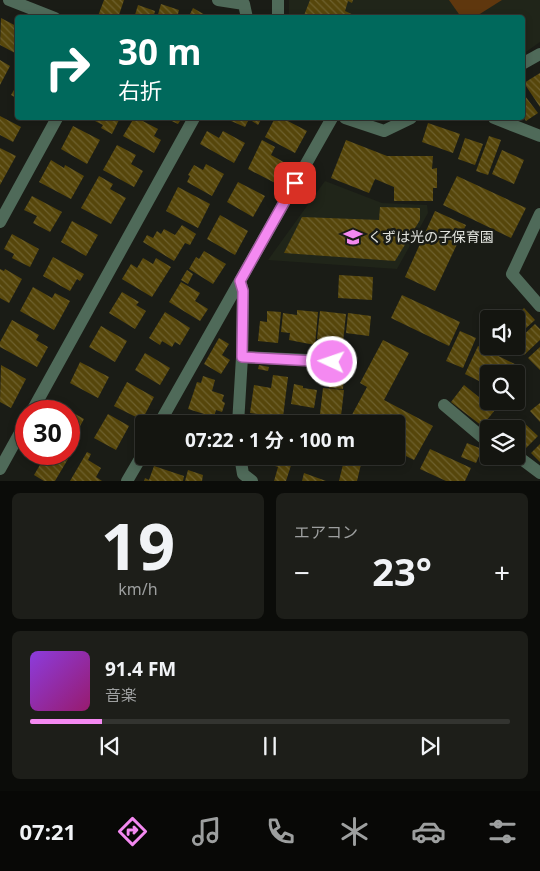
<!DOCTYPE html>
<html lang="ja">
<head>
<meta charset="utf-8">
<style>
  :root { --surface:#141510; --page:#1d1e19; --text:#f1f3f6; --muted:#9d9f9f; --line:#333430; --accent:#f489f1 }
  body { margin:0; font-family:"Noto Sans","Noto Sans JP",sans-serif; background:var(--page); color:var(--text); height:100vh; display:flex; flex-direction:column; font-size:19px; white-space:nowrap }
  * { box-sizing:border-box; margin:0 }
  p { font-size:16px; color:var(--muted) }
  .icon { flex:none; width:28px; height:28px; fill:none; stroke:currentColor; stroke-width:2; stroke-linecap:round; stroke-linejoin:round }
  .map { position:relative; height:481px; overflow:hidden }
  .panel { display:flex; flex-direction:column; gap:12px; padding:12px; background:#0b0c09; flex:1 }
  .panel>* { flex:none }
  .hud { position:absolute; left:15px; top:15px; width:510px; height:105px; border-radius:5px; box-shadow:0 2px 8px #0003,0 0 0 1px var(--line); background:#00695c; color:#fff; overflow:hidden }
  .buttons { position:absolute; left:480px; top:310px; display:grid; gap:10px }
  .buttons a { display:grid; place-items:center; width:45px; height:45px; border-radius:5px; background:var(--surface); box-shadow:0 2px 8px #0003,0 0 0 1px var(--line); font-size:25px }
  .speed { position:absolute; left:15px; top:400px; display:flex; gap:10px; font-size:25px; font-weight:700; text-align:center }
  .speed>* { display:grid; place-content:center; width:65px; height:65px; border-radius:50%; background:var(--surface); box-shadow:0 2px 8px #0003,0 0 0 1px var(--line); line-height:1 }
  .speed .limit { border:8px solid #d22; background:#fff; color:#111 }
  .pin { position:absolute; display:grid; place-items:center; width:42px; height:42px; color:#fff; margin:-21px; border-radius:10px; box-shadow:0 2px 8px #0006 }
  .me { position:absolute; width:55px; margin:-28px; rotate:273deg; stroke-linejoin:round; filter:drop-shadow(0 0 4px #0008) }
  .turn { display:flex; align-items:center; gap:18px; height:105px; padding:0 20px; font-size:22px }
  .turn .icon { width:65px; height:65px; stroke-width:2.5 }
  .turn b { display:block; font-size:35px; line-height:42px }
  .big { font-size:38px; font-weight:700; line-height:1.1 }
  .panel .card { flex:1; display:flex; flex-direction:column; justify-content:center; gap:8px; min-width:0; padding:0 18px; border-radius:8px; background:var(--page) }
  .panel .dial { align-items:center; gap:0 }
  .dial b { font-size:65px; line-height:1 }
  .song { display:flex; align-items:center; gap:15px }
  .cover { width:60px; height:60px; border-radius:8px; background:linear-gradient(135deg,hsl(270 70% 55%),hsl(320 70% 35%)) }
  .played { height:5px; border-radius:2px; background:linear-gradient(90deg,var(--accent) 15%,var(--line) 15%) }
  .keys { display:flex; justify-content:space-around; direction:ltr }
  .heat { display:flex; justify-content:space-between; align-items:center; font-size:28px; direction:ltr }
  .panel .tiles { flex:1; display:grid; gap:12px; grid-template-columns:1fr 1fr }
  .card:last-child { grid-column:span 2 }
  .trip { position:absolute; left:135px; top:415px; width:270px; height:50px; border-radius:5px; background:var(--surface); box-shadow:0 2px 8px #0003,0 0 0 1px var(--line); font-weight:700; line-height:50px; text-align:center }
  .dock { display:flex; height:80px; justify-content:space-around; align-items:center; background:#080806; color:var(--muted) }
  .dock .icon { width:35px; height:35px }
  .dock .selected { color:var(--accent) }
  .dock b { font-size:22px; color:var(--text) }
  .map>svg:first-child { display:block }
</style>
</head>
<body>
<div class="map">
<svg width="540" height="481" viewBox="0 0 540 481">
  <defs>
    <pattern id="building-back-hatch" width="6" height="6" patternUnits="userSpaceOnUse" patternTransform="scale(1.25)"><rect width="6" height="6" fill="#56460b"/><path d="M-1 5l2 2M0 0l6 6M5-1l2 2" fill="none" stroke="#6e612e"/></pattern>
  </defs>
  <rect width="100%" height="100%" fill="#1a1c16"/>
  <path fill="#202519" d="M289,0H540V42L523,54L522,18H289Z
    M325,181L382,203L427,205L428,213L397,269L268,260Z"/>
  <path fill="#5f370e" d="M449,0H502L475,17H461Z"/>
  <path fill="url(#building-back-hatch)" d="M104,0H124L118,18H103L98,16Z
    M310,0H353L352,3L348,1L345,11L360,18H303Z
    M161,4L179,10L177,18H157Z
    M138,5L155,11L153,18H134Z
    M193,8L207,16V18H188Z
    M1,18L18,27V48L15,53L0,45Z
    M0,60L10,66L0,85Z
    M540,73V107L524,83Z
    M18,83V99L11,95Z
    M522,92L538,113L526,121L522,115Z
    M0,116L21,127L13,142L0,135Z
    M89,118H120L112,134L101,128L103,125Z
    M134,118H137L158,129L154,136L161,140L154,153L123,136Z
    M165,118H182L178,124Z
    M224,118H262L258,125L249,119L245,127Z
    M275,118H282L307,131L295,153L265,137Z
    M428,123L460,134L453,153L422,142Z
    M73,126L100,140L87,164L61,149Z
    M207,131L219,138L223,131L245,143L234,163L200,144Z
    M489,136L501,140L488,175L476,171Z
    M465,138L483,144L475,165L458,159Z
    M262,140L275,147L271,155L289,165L279,185L248,169Z
    M346,140L387,156H433L432,169L437,168V188H433V201H394V187L375,179L369,193L331,178Z
    M117,145L136,155L131,164L143,171L134,187L103,170Z
    M0,148L16,156L0,185Z
    M502,150L524,160L514,184L492,174Z
    M51,160L64,168L65,165L84,176L71,199L39,182Z
    M206,164L224,174L212,196L187,182L190,176L188,175L194,165L203,170Z
    M99,176L113,184L110,189L126,198L111,224L81,208Z
    M457,176L526,208L511,238L443,205Z
    M238,182L265,196L253,217L227,202Z
    M178,187L210,204L198,228L166,211Z
    M32,196L62,212L50,232L33,223L37,216L24,210Z
    M380,207L420,208V220L395,261L284,253L302,217L379,220Z
    M435,211L466,225L435,291L405,277Z
    M220,215L248,231L235,255L207,239Z
    M72,221L98,235L86,256L61,242Z
    M182,225L196,234L190,245L185,243L174,261L143,242L147,235L153,238L157,231L161,234L164,229L175,235Z
    M12,234L39,249L30,267L12,258L14,254L4,249Z
    M204,251L226,264L213,284L189,269L196,257L199,259Z
    M53,257L84,274L80,281L77,279L70,291L43,276Z
    M143,258L153,264L156,258L171,267L152,297L122,279L131,264L137,268Z
    M0,269L4,271L5,269L22,279L9,303L0,298Z
    M187,270L193,274L188,284L181,280Z
    M339,275L373,277L372,300L338,298Z
    M181,282L200,293L195,301L208,309L200,321L169,302Z
    M33,287L52,298L55,293L70,301L54,330L20,311Z
    M122,292L139,302L136,305L146,311L135,329L109,313Z
    M402,295L460,322L449,346L391,318Z
    M524,308L535,320L516,337V319H513Z
    M297,310L318,312L315,345L289,340L290,333L281,332L283,313L297,315Z
    M267,311L281,312L278,343L258,341L260,321L267,322Z
    M320,311L346,314L343,342L317,339Z
    M165,312L190,328L180,345L175,342L172,347L162,341L160,345L149,338Z
    M348,313L371,316L369,336L346,333Z
    M12,320L39,335L36,340L48,347L37,367L0,347V342Z
    M535,324L540,329V340L524,355L516,346V342Z
    M101,326L127,341L115,362L89,347Z
    M460,331L476,338L463,368L446,361Z
    M219,338L229,344L222,355L230,360L221,374L204,364Z
    M383,340L409,353L384,400L433,426L414,460L396,451V424H347L367,387L360,383Z
    M478,346L521,367L517,374H489V386L465,374Z
    M540,347V370L528,358Z
    M145,353L170,368L160,385L135,370Z
    M80,362L109,377L98,398L70,383Z
    M1,365L26,379L11,408L0,402Z
    M259,365L269,367L268,371L258,369Z
    M331,374L344,375L343,389L329,388Z
    M273,375L288,377L283,417L250,413L254,385L271,388Z
    M203,376L215,380L212,391L224,395L222,401L225,403L222,412L216,410L214,417L188,409L197,382L201,383Z
    M127,382L154,397L142,420L114,406Z
    M294,384L303,386V388L317,390L314,408L291,404Z
    M464,385L495,410L482,426L451,402Z
    M323,388L344,390L341,416L320,414Z
    M540,403V422L530,411Z
    M61,406L84,419L72,441L69,439V411H58Z
    M108,414L129,426L116,450L94,438Z
    M520,419L538,436L523,451L516,445V429H511Z
    M467,443L482,449L476,463L461,457Z
    M540,444V462L531,453Z
    M430,449L471,468L465,481H446L420,469Z
    M87,452L91,454L88,460L101,468L96,477L102,481H70Z
    M29,454H60L68,459L55,481H44L34,475L41,463L28,455Z
    M202,456H224L222,461L212,458L210,463L201,460Z
    M255,456H294L286,481H274L278,467L254,459Z
    M345,456H363L357,481H339Z
    M154,466L184,476L183,481H144L145,478L149,480Z
    M188,470L203,475L202,481H185Z
    M304,473L326,481H302Z"/>
  <g fill="none" stroke-linecap="round" stroke-linejoin="round">
    <path stroke="#4f6a59" stroke-width="12" d="M9,0L55,18
      M218,0L244,4L247,18
      M278,0V18
      M522,64L540,54
      M345,118L384,131L411,118
      M494,118L540,136
      M540,214L512,274L540,306
      M0,222L57,118
      M242,357L351,362
      M444,405L489,443
      M32,411L194,118
      M159,424L332,118
      M238,424L242,357L243,291L240,281
      M516,455L540,473
      M240,456L243,474L252,481
      M0,469L26,422
      M127,481L144,452"/>
  </g>
  <g fill="none" stroke-linecap="round" stroke-linejoin="round">
    <g stroke="#9f599d" stroke-width="12">
      <path id="route" d="M295,183L240,281L243,291L242,357L332,362"/>
    </g>
    <use href="#route" stroke="#f489f1" stroke-width="9"/>
  </g>
  <defs>
    <g id="school-bare" transform="scale(1.5)"><path d="M0-5L7-2L0 1L-7-2ZM-4 1L0 2.5L4 1V4Q0 6-4 4Z" fill="#f489f1" stroke="#1a1c16" stroke-width="2.5" paint-order="stroke"/></g>
  </defs>
  <g fill-rule="evenodd">
    <use href="#school-bare" x="353" y="237"/>
  </g>
  <g text-anchor="middle" stroke-width="5" stroke-linejoin="round" paint-order="stroke">
    <g font-size="14" fill="#e2e4df" stroke="#1a1c16" text-anchor="start">
      <text x="368" y="242">くずは光の子保育園</text>
    </g>
  </g>
</svg>
<div class="buttons">
<a><svg class="icon" aria-label="sound" viewBox="0 0 24 24"><path d="M4 9h4l5-4v14l-5-4H4zM17 9q2 3 0 6"/></svg></a>
<a><svg class="icon" aria-label="search" viewBox="0 0 24 24"><circle cx="10" cy="10" r="6"/><path d="M15 15l6 6"/></svg></a>
<a><svg class="icon" aria-label="layers" viewBox="0 0 24 24"><path d="M12 4l9 5-9 5-9-5zM3 14l9 5 9-5"/></svg></a>
</div>
<div class="speed"><div class="limit">30</div></div>
<div class="pin" style="left:295px;top:183px;background:#d93025"><svg class="icon" aria-label="arrive" viewBox="0 0 24 24"><path d="M6 21V4h12l-3 4 3 4H6"/></svg></div>
<svg class="me" style="left:332px;top:362px" viewBox="-20 -20 40 40"><circle r="17" fill="#f489f1" stroke="#fff" stroke-width="3"/><path d="M0-11L8 9 0 5-8 9z" fill="#fff"/></svg>
<div class="trip">07:22 · 1 分 · 100 m</div>
<div class="hud">
<div class="turn"><svg class="icon" aria-label="right" viewBox="0 0 24 24"><path d="M7 20v-9h11M14 6l5 5-5 5"/></svg><div><b>30 m</b>右折</div></div>
</div>
</div>
<section class="panel">
<div class="tiles">
<div class="card dial"><b>19</b><p>km/h</p></div>
<div class="card"><p>エアコン</p>
<div class="heat"><a>−</a><b class="big">23°</b><a>+</a></div>
</div>
<div class="card">
<div class="song"><i class="cover"></i><div><b>91.4 FM</b><p>音楽</p></div></div>
<div class="played"></div>
<div class="keys"><svg class="icon" aria-label="previous" viewBox="0 0 24 24"><path d="M18 5L8 12l10 7zM5 5v14"/></svg><svg class="icon" aria-label="pause" viewBox="0 0 24 24"><path d="M8 5v14M16 5v14"/></svg><svg class="icon" aria-label="next" viewBox="0 0 24 24"><path d="M6 5l10 7-10 7zM19 5v14"/></svg></div>
</div>
</div>
</section>
<nav class="dock">
<b>07:21</b>
<svg class="icon selected" aria-label="directions" viewBox="0 0 24 24"><path d="M12 3l9 9-9 9-9-9zM9 14v-3h6M13 9l2 2-2 2"/></svg>
<svg class="icon" aria-label="music" viewBox="0 0 24 24"><path d="M9 18V5l10-2v13"/><circle cx="6" cy="18" r="3"/><circle cx="16" cy="16" r="3"/></svg>
<svg class="icon" aria-label="phone" viewBox="0 0 24 24"><path d="M5 4h4l2 5-3 2q2 4 5 5l2-3 5 2v4C11 20 4 13 5 4z"/></svg>
<svg class="icon" aria-label="climate" viewBox="0 0 24 24"><path d="M12 3v18M4 7l16 10M4 17L20 7"/></svg>
<svg class="icon" aria-label="car" viewBox="0 0 24 24"><path d="M5 17H2v-5l4-1 3-4h7l3 4 3 1v5h-3M9 17h6M6 11h13"/><circle cx="7" cy="17" r="2"/><circle cx="17" cy="17" r="2"/></svg>
<svg class="icon" aria-label="filters" viewBox="0 0 24 24"><path d="M4 7h16M4 17h16"/><circle cx="9" cy="7" r="2"/><circle cx="15" cy="17" r="2"/></svg>
</nav>
</body>
</html>
